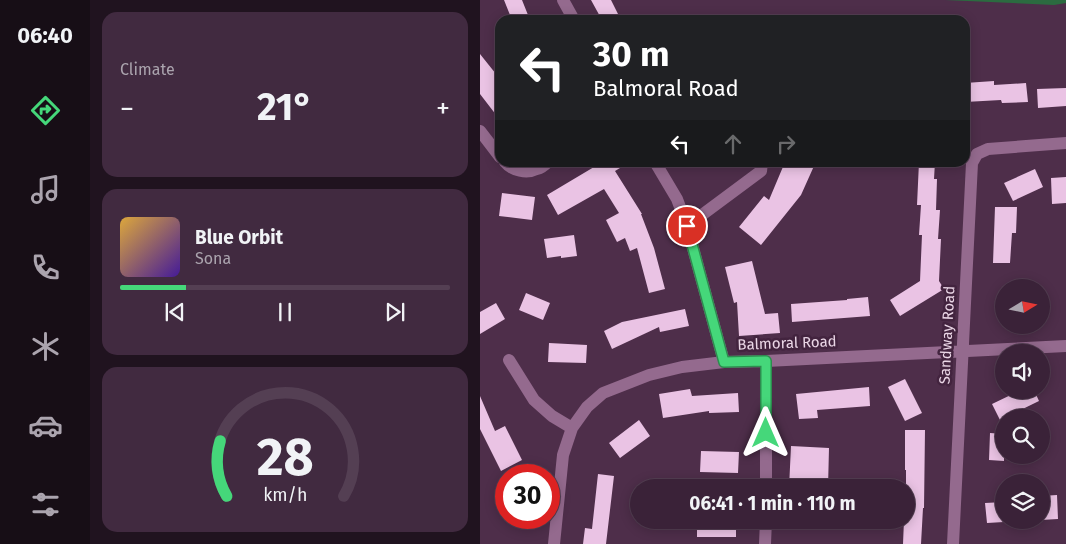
<!DOCTYPE html>
<html lang="en">
<head>
<meta charset="utf-8">
<style>
  :root { --surface:#3a2238; --page:#412a40; --text:#f1f3f6; --muted:#aba4ae; --line:#543f53; --accent:#45d77a }
  body { margin:0; font-family:"Fira Sans",sans-serif; background:var(--page); color:var(--text); height:100vh; display:flex; flex-direction:column; font-size:19px; white-space:nowrap }
  * { box-sizing:border-box; margin:0 }
  p { font-size:16px; color:var(--muted) }
  .icon { flex:none; width:28px; height:28px; fill:none; stroke:currentColor; stroke-width:2; stroke-linecap:round; stroke-linejoin:round }
  .map { position:relative; flex:1; overflow:hidden }
  .side { display:flex; flex-direction:column; gap:12px; padding:12px; background:#20131f; width:390px }
  .side>* { flex:none }
  .top-card { position:absolute; left:15px; top:15px; width:475px; height:152px; border-radius:15px; box-shadow:0 2px 12px #0003,0 0 0 1px var(--line); background:#202124; color:#fff; overflow:hidden }
  .needle { width:32px; rotate:80deg }
  .controls { position:absolute; left:515px; top:279px; display:grid; gap:10px }
  .controls a { display:grid; place-items:center; width:55px; height:55px; border-radius:50%; background:var(--surface); box-shadow:0 2px 12px #0003,0 0 0 1px var(--line); font-size:25px }
  .speed { position:absolute; left:15px; top:464px; display:flex; gap:10px; font-size:25px; font-weight:700; text-align:center }
  .speed>* { display:grid; place-content:center; width:65px; height:65px; border-radius:50%; background:var(--surface); box-shadow:0 2px 12px #0003,0 0 0 1px var(--line); line-height:1 }
  .speed .limit { border:8px solid #d22; background:#fff; color:#111 }
  .pin { position:absolute; display:grid; place-items:center; width:42px; height:42px; color:#fff; margin:-21px; border:2px solid #fff; border-radius:50%; box-shadow:0 1px 5px #0007 }
  .me { position:absolute; width:55px; margin:-28px; rotate:0deg; stroke-linejoin:round; filter:drop-shadow(0 0 4px #0008) }
  .turn { display:flex; align-items:center; gap:18px; height:105px; padding:0 15px; font-size:22px }
  .turn .icon { width:65px; height:65px; stroke-width:2.5 }
  .turn b { display:block; font-size:35px; line-height:42px }
  .lanes { display:flex; align-items:center; height:48px; padding:0 15px; background:#0003; justify-content:center; gap:25px; direction:ltr }
  .lanes .off { opacity:.35 }
  .big { font-size:38px; font-weight:700; line-height:1.1 }
  .side .card { flex:1; display:flex; flex-direction:column; justify-content:center; gap:8px; min-width:0; padding:0 18px; border-radius:15px; background:var(--page) }
  .side .dial { align-items:center; gap:0 }
  .dial svg { height:130px; overflow:visible; fill:none; stroke:var(--line); stroke-width:7; stroke-linecap:round; text-anchor:middle }
  .dial text { fill:var(--text); stroke:none }
  .song { display:flex; align-items:center; gap:15px }
  .cover { width:60px; height:60px; border-radius:8px; background:linear-gradient(135deg,hsl(40 70% 55%),hsl(260 70% 35%)) }
  .played { height:5px; border-radius:2px; background:linear-gradient(90deg,var(--accent) 20%,var(--line) 20%) }
  .keys { display:flex; justify-content:space-around; direction:ltr }
  .heat { display:flex; justify-content:space-between; align-items:center; font-size:28px; direction:ltr }
  .trip { position:absolute; left:150px; top:479px; width:285px; height:50px; border-radius:25px; background:var(--surface); box-shadow:0 2px 12px #0003,0 0 0 1px var(--line); font-weight:700; line-height:50px; text-align:center }
  main { display:flex; flex:1; min-height:0 }
  .tabs { display:flex; flex-direction:column; width:90px; justify-content:space-around; align-items:center; background:#170e16; color:var(--muted) }
  .tabs .icon { width:35px; height:35px }
  .tabs .selected { color:var(--accent) }
  .tabs b { font-size:22px; color:var(--text) }
  .map>svg:first-child { display:block }
</style>
</head>
<body>
<main>
<nav class="tabs">
<b>06:40</b>
<svg class="icon selected" aria-label="directions" viewBox="0 0 24 24"><path d="M12 3l9 9-9 9-9-9zM9 14v-3h6M13 9l2 2-2 2"/></svg>
<svg class="icon" aria-label="music" viewBox="0 0 24 24"><path d="M9 18V5l10-2v13"/><circle cx="6" cy="18" r="3"/><circle cx="16" cy="16" r="3"/></svg>
<svg class="icon" aria-label="phone" viewBox="0 0 24 24"><path d="M5 4h4l2 5-3 2q2 4 5 5l2-3 5 2v4C11 20 4 13 5 4z"/></svg>
<svg class="icon" aria-label="climate" viewBox="0 0 24 24"><path d="M12 3v18M4 7l16 10M4 17L20 7"/></svg>
<svg class="icon" aria-label="car" viewBox="0 0 24 24"><path d="M5 17H2v-5l4-1 3-4h7l3 4 3 1v5h-3M9 17h6M6 11h13"/><circle cx="7" cy="17" r="2"/><circle cx="17" cy="17" r="2"/></svg>
<svg class="icon" aria-label="filters" viewBox="0 0 24 24"><path d="M4 7h16M4 17h16"/><circle cx="9" cy="7" r="2"/><circle cx="15" cy="17" r="2"/></svg>
</nav>
<section class="side">
<div class="card"><p>Climate</p>
<div class="heat"><a>−</a><b class="big">21°</b><a>+</a></div>
</div>
<div class="card">
<div class="song"><i class="cover"></i><div><b>Blue Orbit</b><p>Sona</p></div></div>
<div class="played"></div>
<div class="keys"><svg class="icon" aria-label="previous" viewBox="0 0 24 24"><path d="M18 5L8 12l10 7zM5 5v14"/></svg><svg class="icon" aria-label="pause" viewBox="0 0 24 24"><path d="M8 5v14M16 5v14"/></svg><svg class="icon" aria-label="next" viewBox="0 0 24 24"><path d="M6 5l10 7-10 7zM19 5v14"/></svg></div>
</div>
<div class="card dial"><svg viewBox="0 0 100 80">
<path d="M14 69A42 42 0 1 1 86 69"/>
<path d="M14 69A42 42 0 0 1 10 35" stroke="#45d77a"/>
<text x="50" y="56" font-size="32" font-weight="700">28</text>
<text x="50" y="72" font-size="11">km/h</text>
</svg></div>
</section>
<div class="map">
<svg width="586" height="544" viewBox="0 0 586 544">
  <rect width="100%" height="100%" fill="#4e2e4a"/>
  <path fill="#2b6b40" d="M465,0H586V3L574,5Z"/>
  <path fill="#eac3e4" d="M24,0H42L50,20H32Z
    M111,0H131L141,20H122Z
    M0,54L20,79V120L0,94Z
    M514,81V85L546,83L548,102L522,103L521,100L485,102V83Z
    M586,88V106L558,108L557,89Z
    M111,162H150L135,171L162,214H161L174,248L185,289L169,293L157,248L150,251L145,238L137,242L126,220L139,213L124,189L78,215L67,195L114,167Z
    M305,162H326L334,166L321,195L281,245L259,227L284,196L289,200Z
    M439,162H455L454,179H457L456,210H460L458,239H461L459,281L464,289L420,316L410,300L440,281L442,235H439L441,205H437Z
    M555,169L563,187L533,201L524,183Z
    M586,177V203L572,204L571,178Z
    M22,193L55,197L52,220L19,216Z
    M515,207H537L536,233H532L530,263H513Z
    M94,235L97,256L81,258V256L67,258L64,239Z
    M272,261L285,314L298,313L300,333L259,336L257,302L254,303L245,267Z
    M46,293L70,303L63,320L39,310Z
    M388,297L390,316L312,322L311,304L367,300V299Z
    M16,303L25,319L0,334V312Z
    M205,309L209,326L180,332L179,327L132,349L124,331L142,322Z
    M69,343L107,345L106,363L68,362Z
    M425,379L442,413L425,421L408,387Z
    M389,387L390,406L337,410L338,418L319,419L316,394Z
    M210,389L212,396L258,393L259,412L229,413V411L183,418L179,394Z
    M541,390H554L559,401L520,420L512,404Z
    M0,396L15,431L25,426L42,460L21,471L0,429Z
    M159,420L170,436L140,458L129,443Z
    M425,430H445L444,508H443L441,544H423L424,520H426V470H425Z
    M510,433L524,434V461L509,460Z
    M311,446L349,448L348,488H309Z
    M221,451L259,452L258,473L220,472Z
    M118,474L134,476L126,544H103L105,528L112,529Z
    M577,495L578,519L561,520V496Z
    M524,502V522L507,523L505,503Z
    M217,520H256V537H217Z"/>
  <g fill="none" stroke-linecap="round" stroke-linejoin="round">
    <path stroke="#946a8e" stroke-width="12" d="M83,0L94,20
      M0,131L20,157
      M25,162C32,171 47,174 57,169C61,168 65,165 68,162
      M175,162L197,199L207,226L244,362
      M207,226L281,171L282,162
      M29,360L54,400L72,416L92,428
      M286,488V361
      M74,544L83,455L92,428L107,407L123,393L169,375L202,367L244,362L286,361L586,346
      M285,544L286,520
      M473,544L492,163L497,154L508,149L586,143"/>
  </g>
  <g fill="none" stroke-linecap="round" stroke-linejoin="round">
    <g stroke="#2d8c4f" stroke-width="12">
      <path id="route" d="M207,226L244,362L286,361V433"/>
    </g>
    <use href="#route" stroke="#45d77a" stroke-width="9"/>
  </g>
  <g text-anchor="middle" stroke-width="5" stroke-linejoin="round" paint-order="stroke">
    <g font-size="15" fill="#ead6e6" stroke="#43243f">
      <text transform="translate(467 335) rotate(-87)" y="5">Sandway Road</text>
      <text transform="translate(307 343) rotate(-2)" y="5">Balmoral Road</text>
    </g>
  </g>
</svg>
<div class="controls">
<a><svg class="needle" viewBox="-14 -14 28 28"><path d="M0-13l5 13h-10z" fill="#e53935"/><path d="M0 13l5-13h-10z" fill="#aba4ae"/></svg></a>
<a><svg class="icon" aria-label="sound" viewBox="0 0 24 24"><path d="M4 9h4l5-4v14l-5-4H4zM17 9q2 3 0 6"/></svg></a>
<a><svg class="icon" aria-label="search" viewBox="0 0 24 24"><circle cx="10" cy="10" r="6"/><path d="M15 15l6 6"/></svg></a>
<a><svg class="icon" aria-label="layers" viewBox="0 0 24 24"><path d="M12 4l9 5-9 5-9-5zM3 14l9 5 9-5"/></svg></a>
</div>
<div class="speed"><div class="limit">30</div></div>
<div class="pin" style="left:207px;top:226px;background:#d93025"><svg class="icon" aria-label="arrive" viewBox="0 0 24 24"><path d="M6 21V4h12l-3 4 3 4H6"/></svg></div>
<svg class="me" style="left:286px;top:433px" viewBox="-20 -20 40 40"><path d="M0-17L14 15 0 8-14 15z" fill="#45d77a" stroke="#fff" stroke-width="4"/></svg>
<div class="trip">06:41 · 1 min · 110 m</div>
<div class="top-card">
<div class="turn"><svg class="icon" aria-label="left" viewBox="0 0 24 24"><path d="M17 20v-9H6M10 6l-5 5 5 5"/></svg><div><b>30 m</b>Balmoral Road</div></div>
<div class="lanes"><svg class="icon" aria-label="left" viewBox="0 0 24 24"><path d="M17 20v-9H6M10 6l-5 5 5 5"/></svg><svg class="icon off" aria-label="ahead" viewBox="0 0 24 24"><path d="M12 20V5M6 11l6-6 6 6"/></svg><svg class="icon off" aria-label="right" viewBox="0 0 24 24"><path d="M7 20v-9h11M14 6l5 5-5 5"/></svg></div>
</div>
</div>
</main>
</body>
</html>
